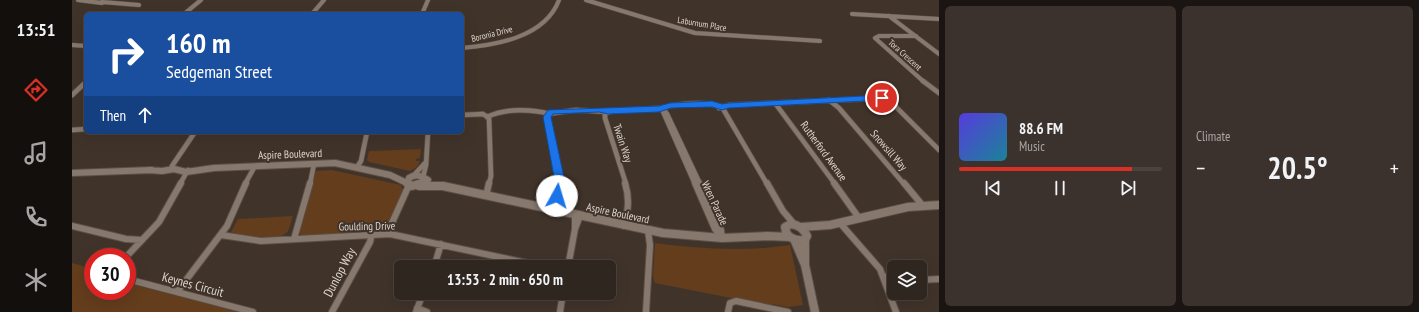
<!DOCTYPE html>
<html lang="en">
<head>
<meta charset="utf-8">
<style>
  :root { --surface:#302620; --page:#3c322d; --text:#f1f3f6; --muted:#a8a5a5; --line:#4b433e; --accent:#d93025 }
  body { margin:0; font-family:"PT Sans Narrow",sans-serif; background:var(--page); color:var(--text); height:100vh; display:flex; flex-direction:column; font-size:15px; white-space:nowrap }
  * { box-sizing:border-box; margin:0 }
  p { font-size:13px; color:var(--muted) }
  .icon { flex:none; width:22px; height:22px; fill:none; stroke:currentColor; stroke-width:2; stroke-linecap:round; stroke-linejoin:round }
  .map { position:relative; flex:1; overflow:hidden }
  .side { display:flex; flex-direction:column; gap:6px; padding:6px; background:#1a1512; width:480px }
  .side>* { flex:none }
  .banner { position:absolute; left:12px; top:12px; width:380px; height:122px; border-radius:6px; box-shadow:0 4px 16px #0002,0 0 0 1px var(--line); background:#1a4fa0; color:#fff; overflow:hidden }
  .buttons { position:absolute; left:815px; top:260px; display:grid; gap:8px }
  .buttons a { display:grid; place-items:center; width:40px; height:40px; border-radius:6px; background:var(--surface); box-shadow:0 4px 16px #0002,0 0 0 1px var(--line); font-size:20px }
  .speed { position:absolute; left:12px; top:248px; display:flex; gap:8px; font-size:20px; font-weight:700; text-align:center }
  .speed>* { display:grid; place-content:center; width:52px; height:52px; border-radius:50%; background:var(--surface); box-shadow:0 4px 16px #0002,0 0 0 1px var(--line); line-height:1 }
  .speed .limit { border:6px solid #d22; background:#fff; color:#111 }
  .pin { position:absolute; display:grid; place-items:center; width:34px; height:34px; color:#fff; margin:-17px; border:2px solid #fff; border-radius:50%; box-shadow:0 1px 4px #0007 }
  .me { position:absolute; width:44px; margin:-22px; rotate:6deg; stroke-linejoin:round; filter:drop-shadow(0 0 3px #0008) }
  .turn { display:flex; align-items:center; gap:14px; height:84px; padding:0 16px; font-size:18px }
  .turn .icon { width:52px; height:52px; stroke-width:2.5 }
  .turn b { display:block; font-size:28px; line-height:34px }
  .then { display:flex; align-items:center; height:38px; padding:0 16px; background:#0003; gap:8px; font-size:15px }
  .big { font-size:30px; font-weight:600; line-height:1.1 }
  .side .widget { flex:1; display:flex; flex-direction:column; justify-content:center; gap:6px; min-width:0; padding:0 14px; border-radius:6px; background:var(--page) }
  .song { display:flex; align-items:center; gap:12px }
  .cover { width:48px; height:48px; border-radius:6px; background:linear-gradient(135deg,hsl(250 70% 55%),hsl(190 70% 35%)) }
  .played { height:4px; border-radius:2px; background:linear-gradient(90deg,var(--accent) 85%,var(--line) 85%) }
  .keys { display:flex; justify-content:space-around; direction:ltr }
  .heat { display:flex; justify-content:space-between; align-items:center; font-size:22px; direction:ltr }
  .side .tiles { flex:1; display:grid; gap:6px; grid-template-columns:repeat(2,1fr) }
  .trip { position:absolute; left:322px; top:260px; width:222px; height:40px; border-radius:6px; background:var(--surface); box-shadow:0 4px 16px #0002,0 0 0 1px var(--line); font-weight:600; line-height:40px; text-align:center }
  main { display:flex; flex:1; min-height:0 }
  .tabs { display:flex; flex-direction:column; width:72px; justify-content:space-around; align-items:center; background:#130f0d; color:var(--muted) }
  .tabs .icon { width:28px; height:28px }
  .tabs .on { color:var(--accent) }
  .tabs b { font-size:18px; color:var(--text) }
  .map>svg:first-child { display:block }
</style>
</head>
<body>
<main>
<nav class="tabs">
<b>13:51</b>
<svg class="icon on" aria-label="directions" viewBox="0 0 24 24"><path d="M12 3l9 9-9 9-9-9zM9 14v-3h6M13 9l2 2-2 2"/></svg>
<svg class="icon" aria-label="music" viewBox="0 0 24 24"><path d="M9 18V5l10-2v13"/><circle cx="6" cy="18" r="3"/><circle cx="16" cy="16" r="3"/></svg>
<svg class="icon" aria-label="phone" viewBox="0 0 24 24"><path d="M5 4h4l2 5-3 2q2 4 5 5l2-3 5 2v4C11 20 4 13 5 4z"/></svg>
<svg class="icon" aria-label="climate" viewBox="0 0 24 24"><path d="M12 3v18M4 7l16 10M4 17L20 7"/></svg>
</nav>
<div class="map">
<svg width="867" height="312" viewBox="0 0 867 312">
  <rect width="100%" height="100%" fill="#40332a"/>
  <path fill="#643d1c" d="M349,149L348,158L344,159V161H348C346,166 343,169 338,171L297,162L295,160L297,151Z
    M260,170L329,185L330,189H333L314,229L308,231L233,236L227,234L226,230L244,171Z
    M221,216C219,220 218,228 216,231C205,244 173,237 159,232L166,219Z
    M583,243C628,249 673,252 718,245L731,305L717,307L700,304V306L583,283L581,277Z
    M0,263L21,269V291H55V283L166,312H0Z"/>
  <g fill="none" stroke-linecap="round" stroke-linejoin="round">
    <g stroke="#5a4f47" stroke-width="5">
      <path id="street-far2" d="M6,0L30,3
        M514,0L623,33L748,41
        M30,2L67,5
        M112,14L129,0
        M240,14L252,0
        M350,14L356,0
        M780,14L867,19
        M817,16L867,54
        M844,36H807L803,38L852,82
        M0,45L14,46
        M390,48C425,45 473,37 487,0"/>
    </g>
    <g stroke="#5a4f47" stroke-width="6">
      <path id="street-far1" d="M851,81L867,93
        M0,95L14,82
        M757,100L767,108L832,184
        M703,103L763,184
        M590,108C608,103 632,101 650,107L695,184
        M590,108L595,114L628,184
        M647,108L657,105L813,98L819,102L867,150
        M590,109L623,184
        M533,113V118L554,184
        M534,113L540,111L592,108
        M390,115L411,114L417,118L419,176L417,184
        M415,117C434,108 459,109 479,114
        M0,130L14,129
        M285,167L289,161L295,132
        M101,169L100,166L123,132
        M342,175L353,163
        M351,177L354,165L356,132
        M108,184L116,170
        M173,184L183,166
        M238,184L242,164
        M488,184L475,114L504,110L536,112"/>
    </g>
    <g stroke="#5a4f47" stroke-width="8">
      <path id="street" d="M623,183L643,229L650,238
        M627,183L649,230L650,238
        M695,183L711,211L722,224
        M762,183L787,218
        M832,183L851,206
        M414,196L417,183
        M483,211L488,183
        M768,223L808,269L824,312
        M0,226L54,239L70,240
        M552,226C556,211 558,199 553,183
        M503,229L508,216
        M315,234L337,185
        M149,235L189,241L318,234L474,267
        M222,239L238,183
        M54,257L87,222L109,183
        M362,267L369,244
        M496,267L503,229V215
        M811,276L822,279
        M55,279L181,312
        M848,280L867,279
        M105,292L155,226L174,183
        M345,308L355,312
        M260,312L298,242L300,234
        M344,312L351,293
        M488,312L491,293
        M574,312L578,245L576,231
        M656,312L658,303L664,301L716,312"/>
    </g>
    <g stroke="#5a4f47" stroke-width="8">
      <path id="secondary-far1" d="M77,170L90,171L102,169L114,172L142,168L263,163L318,175L337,184
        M0,173L80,170
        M336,183L337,178C344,173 349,176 356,180
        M348,184L352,179"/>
    </g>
    <g stroke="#5a4f47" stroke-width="10">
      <path id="secondary" d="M335,183L340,186L350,183
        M347,186H371L591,233L650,238L695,236L718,237
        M719,224C727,225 732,229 735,236L733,240C723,241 714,238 713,227Z
        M729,227L758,225L836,207L867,205
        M722,239L733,265L743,312
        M733,240V265"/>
    </g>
    <use href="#street-far2" stroke="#87786e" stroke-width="4"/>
    <use href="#street-far1" stroke="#87786e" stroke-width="4.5"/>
    <use href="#street" stroke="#87786e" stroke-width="6"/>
    <use href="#secondary-far1" stroke="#87786e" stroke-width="6"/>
    <use href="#secondary" stroke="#87786e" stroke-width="8"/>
  </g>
  <path fill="#1a73e8" stroke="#114b97" d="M810,95L813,96V100L657,108L650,110L640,107L599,108L587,112L536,114L527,112L481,114L479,117L493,182L489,199H482L480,196L483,182L471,117L476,110L587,106L598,103L640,101L650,104L657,103Z"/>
  <g text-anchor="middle" stroke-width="4" stroke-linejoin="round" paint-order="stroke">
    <g font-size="9" fill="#ded6d0" stroke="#40332a">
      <text transform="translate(630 24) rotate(10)" y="3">Laburnum Place</text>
      <text transform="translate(420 34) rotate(-14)" y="3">Boronia Drive</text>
      <text transform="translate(833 55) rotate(42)" y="3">Tora Crescent</text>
    </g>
    <g font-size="11" fill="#ded6d0" stroke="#40332a">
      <text transform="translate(551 143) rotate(72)" y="4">Twain Way</text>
      <text transform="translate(817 150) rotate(49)" y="4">Snowsill Way</text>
      <text transform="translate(752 151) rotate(54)" y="4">Rutherford Avenue</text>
      <text transform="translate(218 154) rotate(-2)" y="4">Aspire Boulevard</text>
      <text transform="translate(643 203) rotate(65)" y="4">Wren Parade</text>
      <text transform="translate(546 213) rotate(12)" y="4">Aspire Boulevard</text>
      <text transform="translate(295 226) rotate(-1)" y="4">Goulding Drive</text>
    </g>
    <g font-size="13" fill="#ded6d0" stroke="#40332a">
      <text transform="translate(267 272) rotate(-62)" y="5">Dunlop Way</text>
      <text transform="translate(121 284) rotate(15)" y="5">Keynes Circuit</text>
    </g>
  </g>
</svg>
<div class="buttons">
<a><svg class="icon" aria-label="layers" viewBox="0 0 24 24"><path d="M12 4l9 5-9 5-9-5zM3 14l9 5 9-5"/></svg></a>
</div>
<div class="speed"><div class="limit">30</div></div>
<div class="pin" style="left:810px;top:98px;background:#d93025"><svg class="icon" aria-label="arrive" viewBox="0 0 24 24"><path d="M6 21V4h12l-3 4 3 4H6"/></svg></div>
<svg class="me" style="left:485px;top:196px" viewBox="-20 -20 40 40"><circle r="19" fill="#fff"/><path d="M0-13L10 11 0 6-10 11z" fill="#1a73e8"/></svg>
<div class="trip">13:53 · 2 min · 650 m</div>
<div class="banner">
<div class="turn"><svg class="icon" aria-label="right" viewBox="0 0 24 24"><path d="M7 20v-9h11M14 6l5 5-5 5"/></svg><div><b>160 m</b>Sedgeman Street</div></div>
<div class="then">Then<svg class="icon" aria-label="ahead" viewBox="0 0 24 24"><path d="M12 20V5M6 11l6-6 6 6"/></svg></div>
</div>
</div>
<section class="side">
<div class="tiles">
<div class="widget">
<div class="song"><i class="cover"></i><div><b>88.6 FM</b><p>Music</p></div></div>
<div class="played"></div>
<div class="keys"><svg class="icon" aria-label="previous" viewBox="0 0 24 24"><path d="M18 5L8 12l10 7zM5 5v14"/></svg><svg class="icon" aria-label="pause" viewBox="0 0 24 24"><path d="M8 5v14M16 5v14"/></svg><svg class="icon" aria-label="next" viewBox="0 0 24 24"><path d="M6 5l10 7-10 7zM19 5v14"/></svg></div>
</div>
<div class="widget"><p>Climate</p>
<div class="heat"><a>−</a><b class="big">20.5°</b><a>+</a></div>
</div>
</div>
</section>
</main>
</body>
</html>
